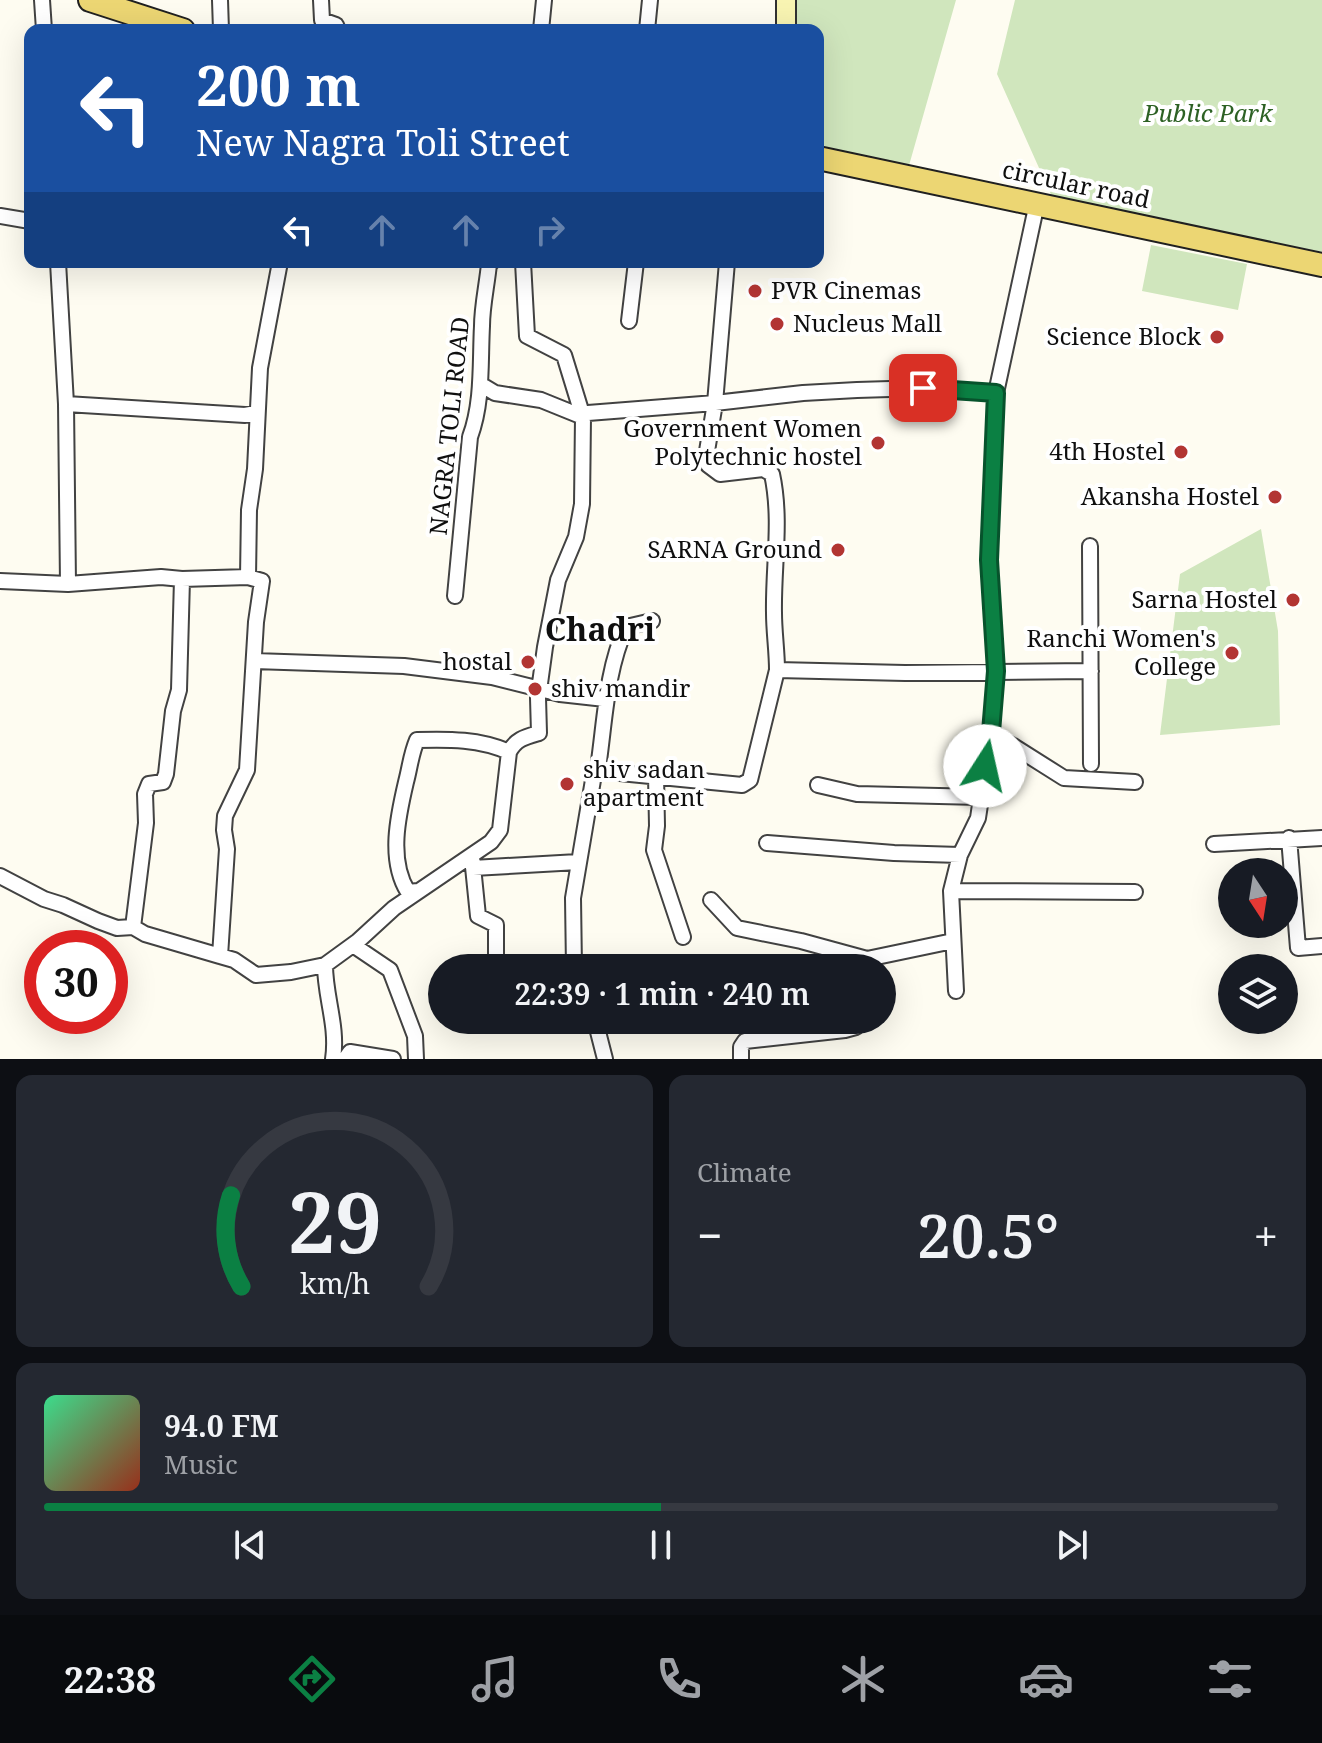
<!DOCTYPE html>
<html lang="en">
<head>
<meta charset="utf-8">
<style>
  :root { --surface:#171b24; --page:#242831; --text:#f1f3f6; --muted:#9ea1a6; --line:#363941; --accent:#0b8043 }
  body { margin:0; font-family:"Noto Serif",serif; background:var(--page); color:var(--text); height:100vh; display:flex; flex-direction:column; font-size:30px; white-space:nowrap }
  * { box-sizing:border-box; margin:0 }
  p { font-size:26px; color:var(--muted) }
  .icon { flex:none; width:44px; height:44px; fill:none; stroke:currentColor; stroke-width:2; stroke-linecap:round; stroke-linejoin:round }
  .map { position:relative; height:1059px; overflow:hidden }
  .side { display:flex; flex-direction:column; gap:16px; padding:16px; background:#0d0f14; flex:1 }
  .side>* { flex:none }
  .hud { position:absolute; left:24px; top:24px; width:800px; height:244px; border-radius:16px; box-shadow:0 8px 32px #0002; background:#1a4fa0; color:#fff; overflow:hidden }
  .needle { width:52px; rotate:168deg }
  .fabs { position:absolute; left:1218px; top:858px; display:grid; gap:16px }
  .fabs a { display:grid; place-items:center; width:80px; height:80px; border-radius:50%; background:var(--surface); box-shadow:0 8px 32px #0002; font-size:40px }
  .speed { position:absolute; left:24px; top:930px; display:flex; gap:16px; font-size:40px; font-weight:700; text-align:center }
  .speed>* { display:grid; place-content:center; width:104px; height:104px; border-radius:50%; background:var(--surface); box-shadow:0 8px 32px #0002; line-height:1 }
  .speed .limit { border:12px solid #d22; background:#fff; color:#111 }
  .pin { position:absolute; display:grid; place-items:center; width:68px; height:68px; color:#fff; margin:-34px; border-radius:16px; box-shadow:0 4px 12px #0006 }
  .me { position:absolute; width:88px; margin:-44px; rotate:10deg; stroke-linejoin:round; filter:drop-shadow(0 0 6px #0008) }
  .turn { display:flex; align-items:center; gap:28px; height:168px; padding:0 40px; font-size:36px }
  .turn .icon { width:104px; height:104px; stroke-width:2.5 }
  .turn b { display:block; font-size:56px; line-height:68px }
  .lanes { display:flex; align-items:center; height:76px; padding:0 40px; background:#0003; justify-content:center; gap:40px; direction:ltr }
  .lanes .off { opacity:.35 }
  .big { font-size:60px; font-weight:600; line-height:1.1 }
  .side .widget { flex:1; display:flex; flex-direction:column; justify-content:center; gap:12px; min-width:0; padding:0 28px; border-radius:16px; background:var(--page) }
  .side .dial { align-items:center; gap:0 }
  .dial svg { height:208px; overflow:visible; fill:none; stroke:var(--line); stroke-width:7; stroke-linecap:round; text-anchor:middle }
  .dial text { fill:var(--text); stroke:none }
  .song { display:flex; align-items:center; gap:24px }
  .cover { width:96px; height:96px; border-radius:12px; background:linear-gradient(135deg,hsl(150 70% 55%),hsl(10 70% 35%)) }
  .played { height:8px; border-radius:4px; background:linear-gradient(90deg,var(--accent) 50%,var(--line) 50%) }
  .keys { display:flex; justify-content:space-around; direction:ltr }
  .heat { display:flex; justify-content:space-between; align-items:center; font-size:44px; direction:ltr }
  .side .tiles { flex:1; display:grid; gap:16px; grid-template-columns:1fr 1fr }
  .widget:last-child { grid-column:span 2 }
  .trip { position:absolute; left:428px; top:954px; width:468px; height:80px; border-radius:40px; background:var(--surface); box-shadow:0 8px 32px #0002; font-weight:600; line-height:80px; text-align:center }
  .tabs { display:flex; height:128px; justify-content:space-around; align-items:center; background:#090b0e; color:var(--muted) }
  .tabs .icon { width:56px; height:56px }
  .tabs .on { color:var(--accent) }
  .tabs b { font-size:36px; color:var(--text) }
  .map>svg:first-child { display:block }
</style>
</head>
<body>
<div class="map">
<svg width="1322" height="1059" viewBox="0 0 1322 1059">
  <rect width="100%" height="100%" fill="#fefcf1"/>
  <path fill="#d0e6bd" d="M794,0H956L908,169L818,155V30H793Z
    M1015,0H1322V252L1052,197L997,74Z
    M1151,245L1247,264L1238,310L1142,291Z
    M1261,529L1278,631L1280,725L1160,735L1180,574Z"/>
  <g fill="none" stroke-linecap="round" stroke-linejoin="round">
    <g stroke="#424242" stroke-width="18">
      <path id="street" d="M42,0L44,30
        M220,0L221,30
        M321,0L322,20L336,25L338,30
        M541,30L544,0
        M647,30L650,0
        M0,216L30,221
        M58,262L66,404L68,584
        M523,262L527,336L564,355L583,417L588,413L715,403L803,393L857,390L923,388L996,393
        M727,262L715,403L707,451L708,465L720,474L763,469L772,474C782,520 773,567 774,613C774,632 777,651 777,670L905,673L1091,671
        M629,321L636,262
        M66,404L245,415L256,413
        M1090,546L1091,764
        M248,577L249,510L255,469L260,368L280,262
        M0,581L68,584L161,577L182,579L179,690L173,711L166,774L163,782L149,784L145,794L146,823L133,927L117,928L98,921L63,905L44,899L0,876
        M455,596L470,437C483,402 480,363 482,326C482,306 487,285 489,264L492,262
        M652,621L626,627C606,671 605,721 598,768L620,773L742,785L750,780L777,670
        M254,661L404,666L492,677L560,694L605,699
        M991,732L1064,778L1135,782
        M656,775L657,826L654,850L683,937
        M818,785L857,794L980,797
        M1289,838L1298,948L1322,946
        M767,843L894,853L960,855
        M1214,844L1322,838
        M472,857L478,916L496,925V968
        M473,868L578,862
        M418,891L408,892C388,860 398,816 406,782C410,767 411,754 417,740C449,739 480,739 509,752
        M951,891L1135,892
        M711,900L737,928L801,941L867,959L953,941
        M133,927L145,934L220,956L227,849L224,830L225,816L247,770L256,622L262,581L248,577L182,579
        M353,945L390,970L415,1036L416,1059
        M220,956L234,960L256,975L291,972L325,965L358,941L394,908L491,842L500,830L509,752C516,739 525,737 539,733L538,698L545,647L558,580L576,537L582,504L583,417L541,400L495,393L480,384
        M325,965C325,997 338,1026 333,1059
        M574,968L573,898L593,780L598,768
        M956,991L951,891L960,855L978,818L991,732L996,671L989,560L996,393L1037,203
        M500,1020V1021
        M595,1020L605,1059
        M345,1059L350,1052L393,1059
        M741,1059V1047L745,1041L845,1030L856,1027L861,1020"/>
    </g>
    <g stroke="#313131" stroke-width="22">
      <path id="secondary" d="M786,0V30"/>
    </g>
    <g stroke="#202020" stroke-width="26">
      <path id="primary" d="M90,0L183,30
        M818,158L1322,265"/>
    </g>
    <use href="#street" stroke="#fff" stroke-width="14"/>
    <use href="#secondary" stroke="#f8f4b2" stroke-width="18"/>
    <use href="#primary" stroke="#ecd673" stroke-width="22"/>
  </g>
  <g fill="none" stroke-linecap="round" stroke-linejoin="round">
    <g stroke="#07532c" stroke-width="20">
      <path id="route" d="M923,388L996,393L989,560L996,671L991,732L985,766"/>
    </g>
    <use href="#route" stroke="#0b8043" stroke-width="14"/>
  </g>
  <g fill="#b23533" stroke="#fff" stroke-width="3">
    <circle cx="755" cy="291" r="8"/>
    <circle cx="777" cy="324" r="8"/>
    <circle cx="1217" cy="337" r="8"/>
    <circle cx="878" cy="443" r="8"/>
    <circle cx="1181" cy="452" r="8"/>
    <circle cx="1275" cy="497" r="8"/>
    <circle cx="838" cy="550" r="8"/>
    <circle cx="1293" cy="600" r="8"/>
    <circle cx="1232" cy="653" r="8"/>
    <circle cx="528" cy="662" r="8"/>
    <circle cx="535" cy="689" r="8"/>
    <circle cx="567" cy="784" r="8"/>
  </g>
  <g text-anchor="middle" stroke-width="8" stroke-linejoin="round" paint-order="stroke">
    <g font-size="24" font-style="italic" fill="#2d6124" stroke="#fff">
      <text x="1208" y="122">Public Park</text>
    </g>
    <g font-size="24" fill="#0f0f0f" stroke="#fff">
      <text transform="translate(1076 185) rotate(12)" y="8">circular road</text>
      <text transform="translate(450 426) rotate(-84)" y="8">NAGRA TOLI ROAD</text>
    </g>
    <g font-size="24" fill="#0f0f0f" stroke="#fff" text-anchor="end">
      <text x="771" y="299" text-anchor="start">PVR Cinemas</text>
      <text x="793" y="332" text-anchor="start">Nucleus Mall</text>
      <text x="1201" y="345">Science Block</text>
      <text x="862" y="437">Government Women<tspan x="862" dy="28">Polytechnic hostel</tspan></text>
      <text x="1165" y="460">4th Hostel</text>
      <text x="1259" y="505">Akansha Hostel</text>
      <text x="822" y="558">SARNA Ground</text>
      <text x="1277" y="608">Sarna Hostel</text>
      <text x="1216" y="647">Ranchi Women's<tspan x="1216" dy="28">College</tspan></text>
      <text x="512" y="670">hostal</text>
      <text x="551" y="697" text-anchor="start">shiv mandir</text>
      <text x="583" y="778" text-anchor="start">shiv sadan<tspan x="583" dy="28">apartment</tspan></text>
    </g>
    <g font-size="32" font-weight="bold" fill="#0f0f0f" stroke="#fff">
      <text x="600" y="641">Chadri</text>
    </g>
  </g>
</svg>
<div class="fabs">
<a><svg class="needle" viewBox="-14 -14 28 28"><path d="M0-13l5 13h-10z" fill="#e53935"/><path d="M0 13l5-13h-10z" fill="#9ea1a6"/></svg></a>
<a><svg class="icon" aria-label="layers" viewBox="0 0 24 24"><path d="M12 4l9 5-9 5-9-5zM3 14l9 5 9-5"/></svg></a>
</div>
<div class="speed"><div class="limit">30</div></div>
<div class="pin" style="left:923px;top:388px;background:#d93025"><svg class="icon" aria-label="arrive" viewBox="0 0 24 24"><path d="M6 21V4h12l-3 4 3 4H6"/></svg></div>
<svg class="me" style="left:985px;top:766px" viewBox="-20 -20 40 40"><circle r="19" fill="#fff"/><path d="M0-13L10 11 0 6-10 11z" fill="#0b8043"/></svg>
<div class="trip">22:39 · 1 min · 240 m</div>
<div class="hud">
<div class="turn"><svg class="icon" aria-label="left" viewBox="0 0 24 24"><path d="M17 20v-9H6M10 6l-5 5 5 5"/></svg><div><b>200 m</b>New Nagra Toli Street</div></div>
<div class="lanes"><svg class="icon" aria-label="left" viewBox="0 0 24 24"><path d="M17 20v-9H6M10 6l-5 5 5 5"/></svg><svg class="icon off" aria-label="ahead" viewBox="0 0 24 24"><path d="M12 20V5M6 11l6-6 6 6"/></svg><svg class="icon off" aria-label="ahead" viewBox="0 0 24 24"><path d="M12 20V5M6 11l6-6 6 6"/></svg><svg class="icon off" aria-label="right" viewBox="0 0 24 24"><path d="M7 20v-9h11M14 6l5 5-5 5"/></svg></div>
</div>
</div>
<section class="side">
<div class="tiles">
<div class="widget dial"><svg viewBox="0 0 100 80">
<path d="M14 69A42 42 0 1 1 86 69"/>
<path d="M14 69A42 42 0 0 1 10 34" stroke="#0b8043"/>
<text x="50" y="56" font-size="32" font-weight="700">29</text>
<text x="50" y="72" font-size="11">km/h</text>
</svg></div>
<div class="widget"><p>Climate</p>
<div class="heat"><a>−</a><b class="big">20.5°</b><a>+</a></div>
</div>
<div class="widget">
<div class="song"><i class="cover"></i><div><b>94.0 FM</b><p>Music</p></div></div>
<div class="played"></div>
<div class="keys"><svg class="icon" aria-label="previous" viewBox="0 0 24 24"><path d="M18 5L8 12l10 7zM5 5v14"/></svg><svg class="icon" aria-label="pause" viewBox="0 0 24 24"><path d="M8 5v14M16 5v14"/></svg><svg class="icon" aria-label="next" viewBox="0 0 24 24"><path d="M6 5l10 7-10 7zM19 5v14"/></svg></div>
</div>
</div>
</section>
<nav class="tabs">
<b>22:38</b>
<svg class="icon on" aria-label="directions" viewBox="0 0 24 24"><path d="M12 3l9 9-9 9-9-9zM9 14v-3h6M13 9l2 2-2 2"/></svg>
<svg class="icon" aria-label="music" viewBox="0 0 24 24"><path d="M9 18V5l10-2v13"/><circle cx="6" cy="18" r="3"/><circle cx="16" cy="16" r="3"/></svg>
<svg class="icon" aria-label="phone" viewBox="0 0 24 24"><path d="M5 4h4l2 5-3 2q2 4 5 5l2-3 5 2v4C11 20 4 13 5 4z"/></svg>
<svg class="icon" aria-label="climate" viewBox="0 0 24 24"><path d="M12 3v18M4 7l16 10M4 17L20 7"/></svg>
<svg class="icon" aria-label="car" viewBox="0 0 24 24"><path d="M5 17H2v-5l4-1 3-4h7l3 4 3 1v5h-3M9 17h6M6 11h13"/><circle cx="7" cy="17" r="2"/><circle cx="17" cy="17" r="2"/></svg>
<svg class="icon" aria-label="filters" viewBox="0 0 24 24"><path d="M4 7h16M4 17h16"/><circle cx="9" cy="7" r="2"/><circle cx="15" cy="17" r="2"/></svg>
</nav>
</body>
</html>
